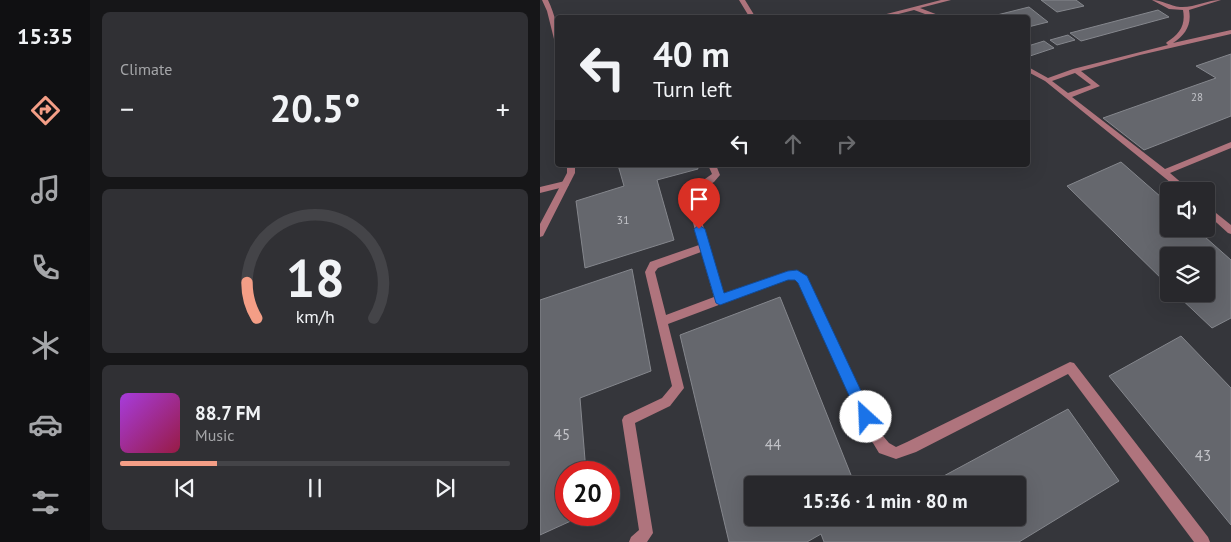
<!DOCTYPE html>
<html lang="en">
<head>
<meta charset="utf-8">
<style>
  :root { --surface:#28282c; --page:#303034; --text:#f1f3f6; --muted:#a5a6a9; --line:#444448; --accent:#f49e86 }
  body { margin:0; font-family:"PT Sans",sans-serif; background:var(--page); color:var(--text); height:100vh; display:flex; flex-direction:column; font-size:19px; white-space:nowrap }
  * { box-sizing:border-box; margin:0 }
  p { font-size:16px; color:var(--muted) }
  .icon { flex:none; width:28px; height:28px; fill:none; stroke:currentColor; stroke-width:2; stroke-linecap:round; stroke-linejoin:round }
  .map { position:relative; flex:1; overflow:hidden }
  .panel { display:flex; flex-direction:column; gap:12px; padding:12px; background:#161618; width:450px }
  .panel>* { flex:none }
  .banner { position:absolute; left:15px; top:15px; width:475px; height:152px; border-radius:5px; box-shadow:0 5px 20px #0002,0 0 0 1px var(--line); background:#28282c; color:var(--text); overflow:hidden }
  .controls { position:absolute; left:620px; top:182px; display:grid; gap:10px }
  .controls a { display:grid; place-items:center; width:55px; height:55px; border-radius:5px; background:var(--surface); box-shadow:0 5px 20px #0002,0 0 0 1px var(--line); font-size:25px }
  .speed { position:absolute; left:15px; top:461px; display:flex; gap:10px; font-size:25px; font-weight:700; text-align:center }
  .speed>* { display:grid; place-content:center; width:65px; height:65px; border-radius:50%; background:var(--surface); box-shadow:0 5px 20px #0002,0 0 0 1px var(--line); line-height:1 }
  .speed .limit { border:8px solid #d22; background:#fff; color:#111 }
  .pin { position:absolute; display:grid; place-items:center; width:42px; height:42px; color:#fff; margin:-51px -21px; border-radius:50% 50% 50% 0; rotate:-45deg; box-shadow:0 0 5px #0007 }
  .pin .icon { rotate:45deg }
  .me { position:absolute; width:55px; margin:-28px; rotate:335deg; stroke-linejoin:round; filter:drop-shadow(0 0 4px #0008) }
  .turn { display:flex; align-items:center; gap:18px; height:105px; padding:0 15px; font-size:22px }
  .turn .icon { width:65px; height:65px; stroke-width:2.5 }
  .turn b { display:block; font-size:35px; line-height:42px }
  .lanes { display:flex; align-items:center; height:48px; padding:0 15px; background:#0003; justify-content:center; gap:25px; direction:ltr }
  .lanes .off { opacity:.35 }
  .big { font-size:38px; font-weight:700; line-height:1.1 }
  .panel .tile { flex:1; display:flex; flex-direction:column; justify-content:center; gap:8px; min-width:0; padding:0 18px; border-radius:8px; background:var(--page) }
  .panel .dial { align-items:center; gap:0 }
  .dial svg { height:130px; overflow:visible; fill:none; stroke:var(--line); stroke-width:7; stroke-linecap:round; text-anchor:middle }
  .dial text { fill:var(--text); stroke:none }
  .song { display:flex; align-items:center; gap:15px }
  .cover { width:60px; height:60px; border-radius:8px; background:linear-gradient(135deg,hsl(280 70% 55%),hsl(340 70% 35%)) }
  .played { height:5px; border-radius:2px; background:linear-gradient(90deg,var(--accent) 25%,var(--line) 25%) }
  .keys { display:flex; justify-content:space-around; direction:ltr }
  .heat { display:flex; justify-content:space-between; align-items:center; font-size:28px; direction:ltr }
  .trip { position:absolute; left:204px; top:476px; width:282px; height:50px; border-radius:5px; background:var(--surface); box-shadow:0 5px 20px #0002,0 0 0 1px var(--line); font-weight:700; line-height:50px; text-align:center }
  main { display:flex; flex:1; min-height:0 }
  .dock { display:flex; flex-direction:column; width:90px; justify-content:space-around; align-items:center; background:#101012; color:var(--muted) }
  .dock .icon { width:35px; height:35px }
  .dock .current { color:var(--accent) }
  .dock b { font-size:22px; color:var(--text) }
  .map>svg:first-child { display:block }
</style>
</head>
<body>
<main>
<nav class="dock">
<b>15:35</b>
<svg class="icon current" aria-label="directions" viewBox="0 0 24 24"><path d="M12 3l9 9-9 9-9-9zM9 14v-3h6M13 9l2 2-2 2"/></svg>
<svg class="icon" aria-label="music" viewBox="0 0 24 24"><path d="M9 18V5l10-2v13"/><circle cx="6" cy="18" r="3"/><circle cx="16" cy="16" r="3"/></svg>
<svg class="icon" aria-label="phone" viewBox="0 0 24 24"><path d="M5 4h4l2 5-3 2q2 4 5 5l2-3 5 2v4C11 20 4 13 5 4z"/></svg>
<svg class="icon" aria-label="climate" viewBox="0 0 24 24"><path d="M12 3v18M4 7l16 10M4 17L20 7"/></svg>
<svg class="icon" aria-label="car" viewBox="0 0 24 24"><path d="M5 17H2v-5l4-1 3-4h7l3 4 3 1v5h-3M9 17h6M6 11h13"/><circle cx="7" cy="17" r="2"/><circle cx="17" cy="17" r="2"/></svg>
<svg class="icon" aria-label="filters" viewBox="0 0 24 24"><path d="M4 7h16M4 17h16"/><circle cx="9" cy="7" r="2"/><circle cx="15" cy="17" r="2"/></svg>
</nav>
<section class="panel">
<div class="tile"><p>Climate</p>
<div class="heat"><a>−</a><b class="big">20.5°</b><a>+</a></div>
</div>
<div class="tile dial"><svg viewBox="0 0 100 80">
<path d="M14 69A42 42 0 1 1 86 69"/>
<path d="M14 69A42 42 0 0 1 8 47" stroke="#f49e86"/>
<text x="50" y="56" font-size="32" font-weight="700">18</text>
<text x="50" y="72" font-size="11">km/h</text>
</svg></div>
<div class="tile">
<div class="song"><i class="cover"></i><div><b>88.7 FM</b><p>Music</p></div></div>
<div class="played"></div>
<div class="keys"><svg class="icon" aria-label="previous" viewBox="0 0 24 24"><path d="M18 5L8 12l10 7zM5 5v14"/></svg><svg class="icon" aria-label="pause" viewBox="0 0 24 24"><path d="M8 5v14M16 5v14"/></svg><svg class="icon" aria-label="next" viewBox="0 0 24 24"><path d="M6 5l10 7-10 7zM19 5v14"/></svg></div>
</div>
</section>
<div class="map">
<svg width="691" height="542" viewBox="0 0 691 542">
  <rect width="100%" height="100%" fill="#35363b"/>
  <path fill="#65676d" stroke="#85878d" d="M501,0H536L544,6L517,12Z
    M489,7L508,22L488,27V18H455L453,16Z
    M618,10L629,17L541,41L530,33Z
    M528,35L535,40L517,45L510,40Z
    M504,41L514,48L490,56L488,54V46Z
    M691,54V116L604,150L563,118L676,78L656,66Z
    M581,162L629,204V229H656L691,260V318L672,328L636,294H666V256H629V286L527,186Z
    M78,165H157L158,169L117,180L134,240L45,268L36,201L84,186Z
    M92,269L111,371L40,398L46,472H26V515H44L0,535V300Z
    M240,297L315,485H212V518H478V485H387L528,409L579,481L479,542H284L281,534L267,542H189L140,335Z
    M641,336L691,388V525L569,376Z"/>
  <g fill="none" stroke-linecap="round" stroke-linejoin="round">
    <path fill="#af747d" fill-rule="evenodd" d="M199,0H205L216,18H210Z
      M401,0H411L380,8L406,18H396L374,10L343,18H331Z
      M612,0C622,0 630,6 640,7C654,8 667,0 681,0L649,10C652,25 645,35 633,43L691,30V34L600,55L541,71L560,86L532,97L625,169L691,142V148L630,173L651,191H641L505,81L488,72V67L490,68L508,78L533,69L628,45L626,43L627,42C639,34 646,26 643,10L629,9ZM535,73L551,85L528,93L512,81Z
      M168,165H176L180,175L174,182L154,194L183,294L248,271H257L267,277L338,430L349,443L356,447L367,442L530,362L534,363L668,537L670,542H654L528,374L376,452L356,459L339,453L330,438L259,283L255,279H248L128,324L144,388L130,406L95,423L113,533L107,542H89L91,537L99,530L82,420L84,416L122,398L132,386L105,272L110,262L159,245L145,193L172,174ZM161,252L174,297L126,315L115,272L118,268Z
      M25,181L29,184L28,186L0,193V187Z
      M666,205L691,225V234L688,233L666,213Z"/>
    <path fill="#af747d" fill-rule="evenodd" d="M2,0H8C15,15 18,28 18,45L15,43L7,11Z
      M27,165H35V173L3,236L0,237V224L27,173Z"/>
  </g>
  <path fill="#1a73e8" stroke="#114b97" d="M159,225L165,229L184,293L248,271L257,270L267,276L331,412L333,417L331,422L326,424L321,422L258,283L255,280H248L180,305L176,303L154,229Z"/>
  <g text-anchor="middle" stroke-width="4" stroke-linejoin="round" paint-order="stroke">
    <g font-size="11" fill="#c2c3c8">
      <text x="657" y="101">28</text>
    </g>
    <g font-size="12" fill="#c2c3c8">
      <text x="83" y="224">31</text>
    </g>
    <g font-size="15" fill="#c2c3c8">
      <text x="22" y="440">45</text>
      <text x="233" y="450">44</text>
      <text x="663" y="461">43</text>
    </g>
  </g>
</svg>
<div class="controls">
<a><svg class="icon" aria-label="sound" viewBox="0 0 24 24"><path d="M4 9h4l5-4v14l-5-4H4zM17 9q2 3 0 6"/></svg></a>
<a><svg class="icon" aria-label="layers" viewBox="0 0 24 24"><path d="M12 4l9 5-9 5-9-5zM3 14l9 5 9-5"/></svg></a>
</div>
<div class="speed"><div class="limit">20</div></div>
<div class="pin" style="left:159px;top:229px;background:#d93025"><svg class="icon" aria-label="arrive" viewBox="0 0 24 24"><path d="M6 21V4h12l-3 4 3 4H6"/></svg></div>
<svg class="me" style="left:326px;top:417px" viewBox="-20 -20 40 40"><circle r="19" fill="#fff"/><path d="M0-13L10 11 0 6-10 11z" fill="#1a73e8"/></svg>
<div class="trip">15:36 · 1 min · 80 m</div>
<div class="banner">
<div class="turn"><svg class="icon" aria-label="left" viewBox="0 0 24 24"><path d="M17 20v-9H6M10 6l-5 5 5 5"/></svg><div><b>40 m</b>Turn left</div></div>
<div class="lanes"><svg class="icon" aria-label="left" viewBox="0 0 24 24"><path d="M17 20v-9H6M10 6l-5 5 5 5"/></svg><svg class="icon off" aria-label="ahead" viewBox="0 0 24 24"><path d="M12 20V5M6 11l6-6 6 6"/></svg><svg class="icon off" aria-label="right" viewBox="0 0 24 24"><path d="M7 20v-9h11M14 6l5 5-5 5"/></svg></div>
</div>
</div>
</main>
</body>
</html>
